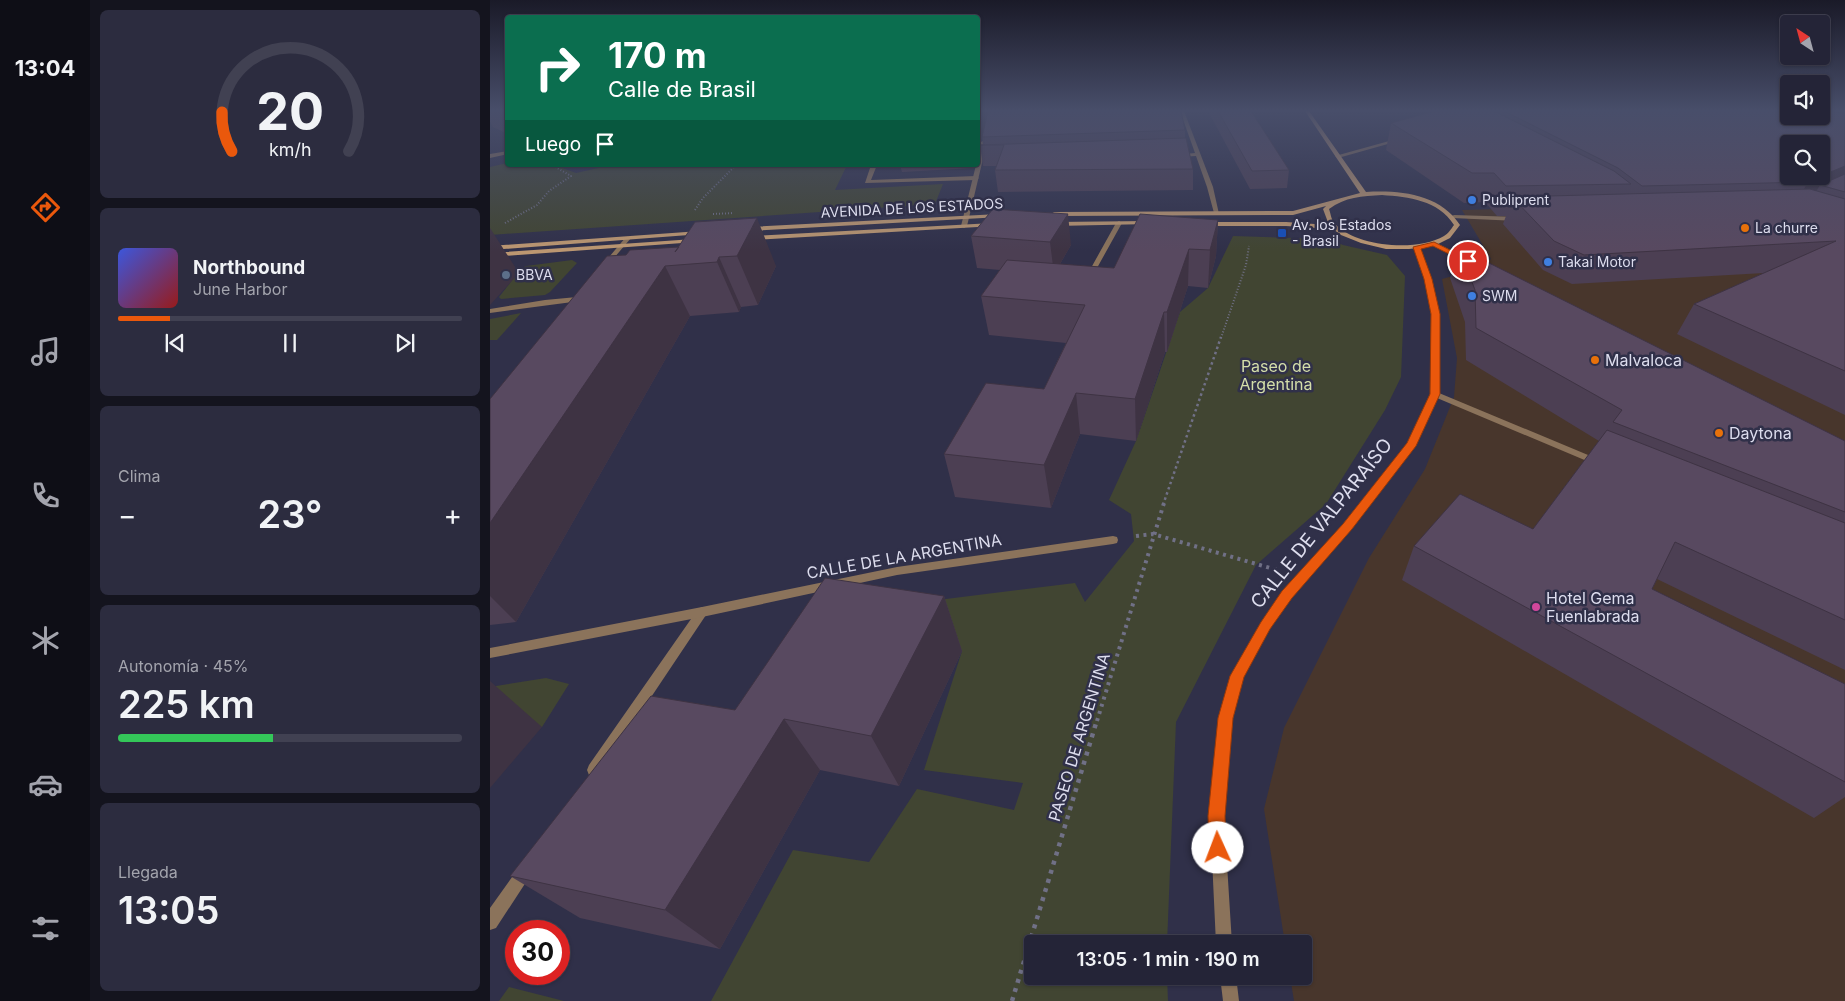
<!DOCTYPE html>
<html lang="es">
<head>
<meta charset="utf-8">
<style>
  :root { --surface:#242437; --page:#2c2c3f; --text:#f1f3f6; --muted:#a3a4ad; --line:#414152; --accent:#ea580c }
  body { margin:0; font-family:Inter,sans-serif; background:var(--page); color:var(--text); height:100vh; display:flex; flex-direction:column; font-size:19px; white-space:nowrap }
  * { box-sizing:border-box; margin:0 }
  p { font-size:16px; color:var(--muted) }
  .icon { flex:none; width:28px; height:28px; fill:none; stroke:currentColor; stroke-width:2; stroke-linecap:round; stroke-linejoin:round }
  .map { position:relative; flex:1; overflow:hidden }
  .panel { display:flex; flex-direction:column; gap:10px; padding:10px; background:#14141e; width:400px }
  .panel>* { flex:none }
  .top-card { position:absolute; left:15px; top:15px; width:475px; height:152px; border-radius:5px; box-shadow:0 1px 4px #0004,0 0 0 1px var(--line); background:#0b6e4f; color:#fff; overflow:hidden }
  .needle { width:32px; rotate:324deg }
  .tools { position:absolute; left:1290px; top:15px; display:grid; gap:10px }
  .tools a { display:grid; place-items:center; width:50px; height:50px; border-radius:5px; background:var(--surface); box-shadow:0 1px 4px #0004,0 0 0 1px var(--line); font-size:25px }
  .speed { position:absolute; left:15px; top:920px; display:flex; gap:10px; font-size:25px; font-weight:700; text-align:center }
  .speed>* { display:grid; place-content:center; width:65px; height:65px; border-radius:50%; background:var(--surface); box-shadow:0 1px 4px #0004,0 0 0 1px var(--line); line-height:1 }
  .speed .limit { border:8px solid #d22; background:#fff; color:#111 }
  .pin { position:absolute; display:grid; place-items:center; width:42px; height:42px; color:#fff; margin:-21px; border:2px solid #fff; border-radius:50%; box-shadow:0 1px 5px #0007 }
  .me { position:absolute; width:55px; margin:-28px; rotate:358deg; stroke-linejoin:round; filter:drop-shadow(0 0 4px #0008) }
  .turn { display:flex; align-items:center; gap:18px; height:105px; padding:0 20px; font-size:22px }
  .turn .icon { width:65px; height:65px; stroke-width:2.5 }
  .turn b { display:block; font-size:35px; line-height:42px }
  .then { display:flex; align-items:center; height:48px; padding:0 20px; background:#0003; gap:10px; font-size:19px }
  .big { font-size:38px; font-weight:600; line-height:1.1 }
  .panel .card { flex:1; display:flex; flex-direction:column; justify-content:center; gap:8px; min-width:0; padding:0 18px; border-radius:8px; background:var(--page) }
  .panel .dial { align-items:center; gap:0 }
  .dial svg { height:130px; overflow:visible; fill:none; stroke:var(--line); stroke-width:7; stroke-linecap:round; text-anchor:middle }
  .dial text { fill:var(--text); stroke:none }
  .song { display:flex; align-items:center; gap:15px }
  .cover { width:60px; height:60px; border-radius:8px; background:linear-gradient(135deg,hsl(230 70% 55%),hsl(0 70% 35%)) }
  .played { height:5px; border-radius:2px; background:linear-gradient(90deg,var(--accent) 15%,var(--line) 15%) }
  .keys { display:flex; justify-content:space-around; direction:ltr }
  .heat { display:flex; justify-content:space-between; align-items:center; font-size:28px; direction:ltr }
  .charge { height:8px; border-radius:4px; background:linear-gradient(90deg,#34c759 45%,var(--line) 0) }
  .trip { position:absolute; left:534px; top:935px; width:288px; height:50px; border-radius:5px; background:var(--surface); box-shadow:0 1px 4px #0004,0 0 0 1px var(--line); font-weight:600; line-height:50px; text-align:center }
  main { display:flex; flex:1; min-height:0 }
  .tabs { display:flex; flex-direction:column; width:90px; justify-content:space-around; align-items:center; background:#0e0e16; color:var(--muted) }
  .tabs .icon { width:35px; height:35px }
  .tabs .active { color:var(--accent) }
  .tabs b { font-size:22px; color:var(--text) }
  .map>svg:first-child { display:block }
</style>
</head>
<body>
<main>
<nav class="tabs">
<b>13:04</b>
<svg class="icon active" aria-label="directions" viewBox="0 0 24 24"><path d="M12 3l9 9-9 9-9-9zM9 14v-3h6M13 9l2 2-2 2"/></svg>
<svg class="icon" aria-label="music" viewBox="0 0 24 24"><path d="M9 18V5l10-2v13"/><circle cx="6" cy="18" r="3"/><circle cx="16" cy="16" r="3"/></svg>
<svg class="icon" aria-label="phone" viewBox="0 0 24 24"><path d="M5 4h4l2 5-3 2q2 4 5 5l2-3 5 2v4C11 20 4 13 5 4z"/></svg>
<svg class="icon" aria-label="climate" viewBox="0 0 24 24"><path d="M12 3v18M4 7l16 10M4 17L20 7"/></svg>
<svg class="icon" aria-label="car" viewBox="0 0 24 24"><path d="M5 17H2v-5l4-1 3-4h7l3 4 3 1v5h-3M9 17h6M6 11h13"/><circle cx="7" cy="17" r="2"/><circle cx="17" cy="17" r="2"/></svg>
<svg class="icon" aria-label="filters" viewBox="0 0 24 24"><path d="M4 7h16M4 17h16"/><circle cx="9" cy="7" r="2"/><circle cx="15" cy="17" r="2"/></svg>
</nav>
<section class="panel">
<div class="card dial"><svg viewBox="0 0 100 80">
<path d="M14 69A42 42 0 1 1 86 69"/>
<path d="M14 69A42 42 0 0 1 8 45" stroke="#ea580c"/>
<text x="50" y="56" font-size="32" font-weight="700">20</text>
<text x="50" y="72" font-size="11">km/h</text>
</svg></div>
<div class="card">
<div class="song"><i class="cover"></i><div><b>Northbound</b><p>June Harbor</p></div></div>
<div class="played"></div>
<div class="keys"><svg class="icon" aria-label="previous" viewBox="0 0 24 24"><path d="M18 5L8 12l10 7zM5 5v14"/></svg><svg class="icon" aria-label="pause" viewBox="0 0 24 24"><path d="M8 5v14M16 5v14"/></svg><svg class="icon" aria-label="next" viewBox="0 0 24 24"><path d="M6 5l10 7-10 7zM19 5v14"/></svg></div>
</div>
<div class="card"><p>Clima</p>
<div class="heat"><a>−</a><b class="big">23°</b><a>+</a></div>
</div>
<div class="card"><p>Autonomía · 45%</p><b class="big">225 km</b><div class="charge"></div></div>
<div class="card"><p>Llegada</p><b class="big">13:05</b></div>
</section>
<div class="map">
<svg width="1355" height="1001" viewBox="0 0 1355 1001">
  <rect width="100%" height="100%" fill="#303049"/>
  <path fill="#48362c" d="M1285,202L1355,229V1001H804L800,976H812V944H795L774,809L794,728L879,558L935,469L964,397L967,358L952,279L970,274L1001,259L972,210Z"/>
  <path fill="#414532" d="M17,163L18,165H64L86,173L122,165H357L345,190L453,184L445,204L0,235V167Z
    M743,236L838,239L853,245L897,255L915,276L911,377L895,410L836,504L766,565L686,722L677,944H542V976H677L678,1001H221L303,850L379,862L427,789L524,810L533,783L434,770L472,651L384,608L585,583L595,602L644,541L641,514L619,500L646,441L690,312L718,288Z
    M82,260L87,263L60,292L55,295L11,299L9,297L31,269L36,266Z
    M31,313L7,340H0V319Z
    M56,678L79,684L52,727L0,718V687Z
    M19,987L74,1001H9Z"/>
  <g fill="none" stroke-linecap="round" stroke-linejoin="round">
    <path stroke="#707086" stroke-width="2" stroke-dasharray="1 2" stroke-linecap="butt" d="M205,210L213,198L246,165
      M223,214L244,213
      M15,223L47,205L59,191L81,176L62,165
      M731,338L756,265L759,246"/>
    <path stroke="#707086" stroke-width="2.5" stroke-dasharray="2.5 3" stroke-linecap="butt" d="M673,505L731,337"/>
    <path stroke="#707086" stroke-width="4" stroke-dasharray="3 4.5" stroke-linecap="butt" d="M646,536L663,534L787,570
      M607,721L674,503"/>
    <path stroke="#707086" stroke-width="4.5" stroke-dasharray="4 5.5" stroke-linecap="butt" d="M522,1001L607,720"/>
    <path fill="#8b735b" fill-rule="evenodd" d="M381,165H387L381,180L486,176L489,178L486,180L375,183Z
      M629,221L632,223L602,277L597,278L596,277L626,223Z
      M87,297L91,299L90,301L0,313V309L55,300Z
      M212,607L216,609L218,612L216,615L109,775L104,777L99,775L97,770L99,765L208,609Z
      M35,863L40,866L43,871L40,876L6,928L0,930V908L30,866Z"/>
    <path fill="#8b735b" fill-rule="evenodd" d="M690,111H694L723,187L729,214L724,213L717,187L706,156L688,157L685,155L705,153Z
      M910,138L912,140L848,158L845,156Z
      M494,140L497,142L477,226L474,228L471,226L486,165H488L491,142Z
      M18,151V154L0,158V154Z
      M964,215L1028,217L1031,219L1028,221L962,218V216Z
      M136,237L141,238L118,265H114V263Z
      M927,245L930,247L941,279L949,314V393L1110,460L1112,462L1107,465L1104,464L947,398L925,446L861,530L801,598L780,628L753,677L743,718L734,816L742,944H726L720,816L729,718L741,676L772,622L793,592L853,524L918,443L941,394V314L935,279L924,247Z
      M623,536L627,537L628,540L627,543L623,544L407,575L212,617L0,658V648L212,607L407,567Z
      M730,976H746L749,1001H733Z"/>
    <path fill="#bc9771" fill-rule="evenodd" d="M815,111H819L876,192C910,190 950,194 970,225L960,238L948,244L981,260V262H977L943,246L919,249H896L871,243L851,235L843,229L796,226H715L712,224L715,222H796L839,225L833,209L836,206L803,215L564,216L561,214L564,212L803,211L870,193ZM892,195C919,197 948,200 964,225C961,229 958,234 954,236C927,252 867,247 845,224C841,220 841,214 839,209C855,197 872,196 892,195Z
      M509,214L512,216L511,217L259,231L256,229L259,227Z
      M658,221L660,222V224L565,226L562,224L565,222Z
      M503,223L505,224V226L263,240L260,238L263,236Z
      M210,231L213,233L212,234L0,250V246Z
      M204,239L206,240V242L0,257V253Z"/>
  </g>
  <path fill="#4c3f53" d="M0,111H18V134L3,127L0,121Z
    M488,111L695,130V138L703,169V190L508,192L505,170L507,166H493L490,145H493L492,137L494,127L488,153Z
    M718,111H761L799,170L797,188L760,189Z
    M945,111H1355V415L1187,334L1204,304L1274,273L1082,284L1053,270L1013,224L1016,216H1007L995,202L974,203L896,150L901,123Z
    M410,165H485L484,168L412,172Z
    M503,209L581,245L570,264L624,268L728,220L726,256L718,288L698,286L677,352H675L646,441L590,434L561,508L465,497L454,454L554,389L576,343L499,335L491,296L510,270L487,268L481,236Z
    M205,222L286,266L268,305L251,307L249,312L200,316L26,622L0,625V399L136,255L189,247Z
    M969,248L1355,441V670L1167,579L1162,589L1355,684V797L1324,818L912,580L924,546L1043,529L1109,441L976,360L975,322L960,278Z
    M454,596L472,651L409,786L330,770L230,949L90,918L20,876L245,710Z"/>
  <path fill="#3e3343" d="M488,111H498L488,153Z
    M1355,166V184L1330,185L1321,200L1303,208L1318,182Z
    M578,214L581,245L564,274L560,242Z
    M267,218L286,266L268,305L247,256Z
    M728,220L726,256L718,288L720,250Z
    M0,228L29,273L0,305Z
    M699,249L698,286L677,352V312Z
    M229,257L251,307L249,312L227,262Z
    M175,266L200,316L26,622L0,596V523Z
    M674,312L675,352L646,441L645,399Z
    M586,393L590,434L561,508L554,465Z
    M454,596L472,651L409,786L381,736Z
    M0,681L52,727L0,788Z
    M294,719L330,770L230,949L175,910Z"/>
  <path fill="#584960" stroke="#3e3343" d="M11,111H18V114Z
    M498,111H691L695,130L492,137Z
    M728,111H761L799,170L762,171Z
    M945,111H1004L1124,171L1141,184L1016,186L1004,173H982L901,123Z
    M1014,111H1299V116H1331V111H1343L1355,114V166L1331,176V144H1299V176H1331L1318,182L1152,186L1128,168Z
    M696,138L703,169L505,170L514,145H490Z
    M1355,174V192L1330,185Z
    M1320,189L1355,199V371L1204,304L1346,241L1094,255L1064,241L1022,197Z
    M503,209L578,214L560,242L481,236Z
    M650,214L728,220L720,250L699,249L677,312H674L645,399L586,393L554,465L454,454L496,383L554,389L595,305L491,296L517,260L624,268Z
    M267,218L247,256L229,257L227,262L175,266L0,523V399L117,256L136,255L140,250L189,247L185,252L205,222Z
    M969,248L1355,441V512L1123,422L1132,410L986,328L985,290Z
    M1117,430L1355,523V620L1185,542L1162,589L1355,684V782L924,546L970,494L1043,529Z
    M335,578L454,596L381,736L294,719L175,910L20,876L161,696L245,710Z"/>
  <linearGradient id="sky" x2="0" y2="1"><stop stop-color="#1a1a28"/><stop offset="0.44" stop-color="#484e6a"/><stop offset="1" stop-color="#484e6a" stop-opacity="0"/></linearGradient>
  <rect width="1355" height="251" fill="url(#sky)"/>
  <path fill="#ea580c" stroke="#983908" d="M944,242L982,261L975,262L943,246L931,249L942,279L950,314V394L926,446L862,529L802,598L780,629L754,677L743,718L735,816L736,848L734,853L728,856L722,853L719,848L718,816L728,718L740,676L771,622L792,591L853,524L917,443L940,394L941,314L934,279L923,247Z"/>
  <g fill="#3f7fe0" stroke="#303049" stroke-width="2">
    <circle cx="982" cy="200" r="5"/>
    <circle cx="1058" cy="262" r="5"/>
    <circle cx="982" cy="296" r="5"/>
  </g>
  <g fill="#e8710a" stroke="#303049" stroke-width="2">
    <circle cx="1255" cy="228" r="5"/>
    <circle cx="1105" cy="360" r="5"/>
    <circle cx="1229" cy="433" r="5"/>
  </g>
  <rect fill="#1a4fb4" stroke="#303049" stroke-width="2" x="787" y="228" width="10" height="10" rx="2.5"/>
  <circle fill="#5c6f8a" stroke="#303049" stroke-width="2" cx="16" cy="275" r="5"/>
  <circle fill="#d1479c" stroke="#303049" stroke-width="2" cx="1046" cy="607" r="5"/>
  <g text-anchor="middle" stroke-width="5" stroke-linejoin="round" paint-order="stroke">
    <g font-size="14" fill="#dde" stroke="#303049" text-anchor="start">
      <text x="992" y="205">Publiprent</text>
      <text x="802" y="230">Av. los Estados<tspan x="802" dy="16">- Brasil</tspan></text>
      <text x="1265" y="233">La churre</text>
      <text x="1068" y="267">Takai Motor</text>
      <text x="26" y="280">BBVA</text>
      <text x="992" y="301">SWM</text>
    </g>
    <g font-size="14" fill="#dde" stroke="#303049">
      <text transform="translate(422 208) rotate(-3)" y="5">AVENIDA DE LOS ESTADOS</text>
    </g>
    <g font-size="16" fill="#dde" stroke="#303049" text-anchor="start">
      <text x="1115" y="366">Malvaloca</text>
      <text x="1239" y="439">Daytona</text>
      <text x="1056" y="604">Hotel Gema<tspan x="1056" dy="18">Fuenlabrada</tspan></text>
    </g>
    <g font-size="16" fill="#d4dea9" stroke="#303049">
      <text x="786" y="372">Paseo de<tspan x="786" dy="18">Argentina</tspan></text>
    </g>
    <g font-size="16" fill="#dde" stroke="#303049">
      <text transform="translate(414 556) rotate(-10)" y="6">CALLE DE LA ARGENTINA</text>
      <text transform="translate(589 737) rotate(-73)" y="6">PASEO DE ARGENTINA</text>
    </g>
    <g font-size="19" fill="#dde" stroke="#303049">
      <text transform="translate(831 523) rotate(-51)" y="7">CALLE DE VALPARAÍSO</text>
    </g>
  </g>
</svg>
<div class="tools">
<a><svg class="needle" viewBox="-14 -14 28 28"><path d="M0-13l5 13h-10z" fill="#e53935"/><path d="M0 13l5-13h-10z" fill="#a3a4ad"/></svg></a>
<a><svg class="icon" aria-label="sound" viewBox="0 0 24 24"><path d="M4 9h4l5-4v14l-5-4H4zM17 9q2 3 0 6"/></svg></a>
<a><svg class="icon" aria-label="search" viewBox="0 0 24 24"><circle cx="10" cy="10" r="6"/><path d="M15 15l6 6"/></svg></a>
</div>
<div class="speed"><div class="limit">30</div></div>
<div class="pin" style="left:978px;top:261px;background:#d93025"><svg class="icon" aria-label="arrive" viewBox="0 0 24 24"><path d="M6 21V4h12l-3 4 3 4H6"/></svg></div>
<svg class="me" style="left:728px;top:848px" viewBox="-20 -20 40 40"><circle r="19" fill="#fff"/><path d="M0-13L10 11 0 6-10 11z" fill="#ea580c"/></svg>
<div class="trip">13:05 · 1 min · 190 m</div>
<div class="top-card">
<div class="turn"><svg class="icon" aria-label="right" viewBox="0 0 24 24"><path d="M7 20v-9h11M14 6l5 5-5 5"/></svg><div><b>170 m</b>Calle de Brasil</div></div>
<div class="then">Luego<svg class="icon" aria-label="arrive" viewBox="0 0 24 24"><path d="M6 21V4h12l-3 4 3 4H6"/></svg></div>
</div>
</div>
</main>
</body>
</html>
